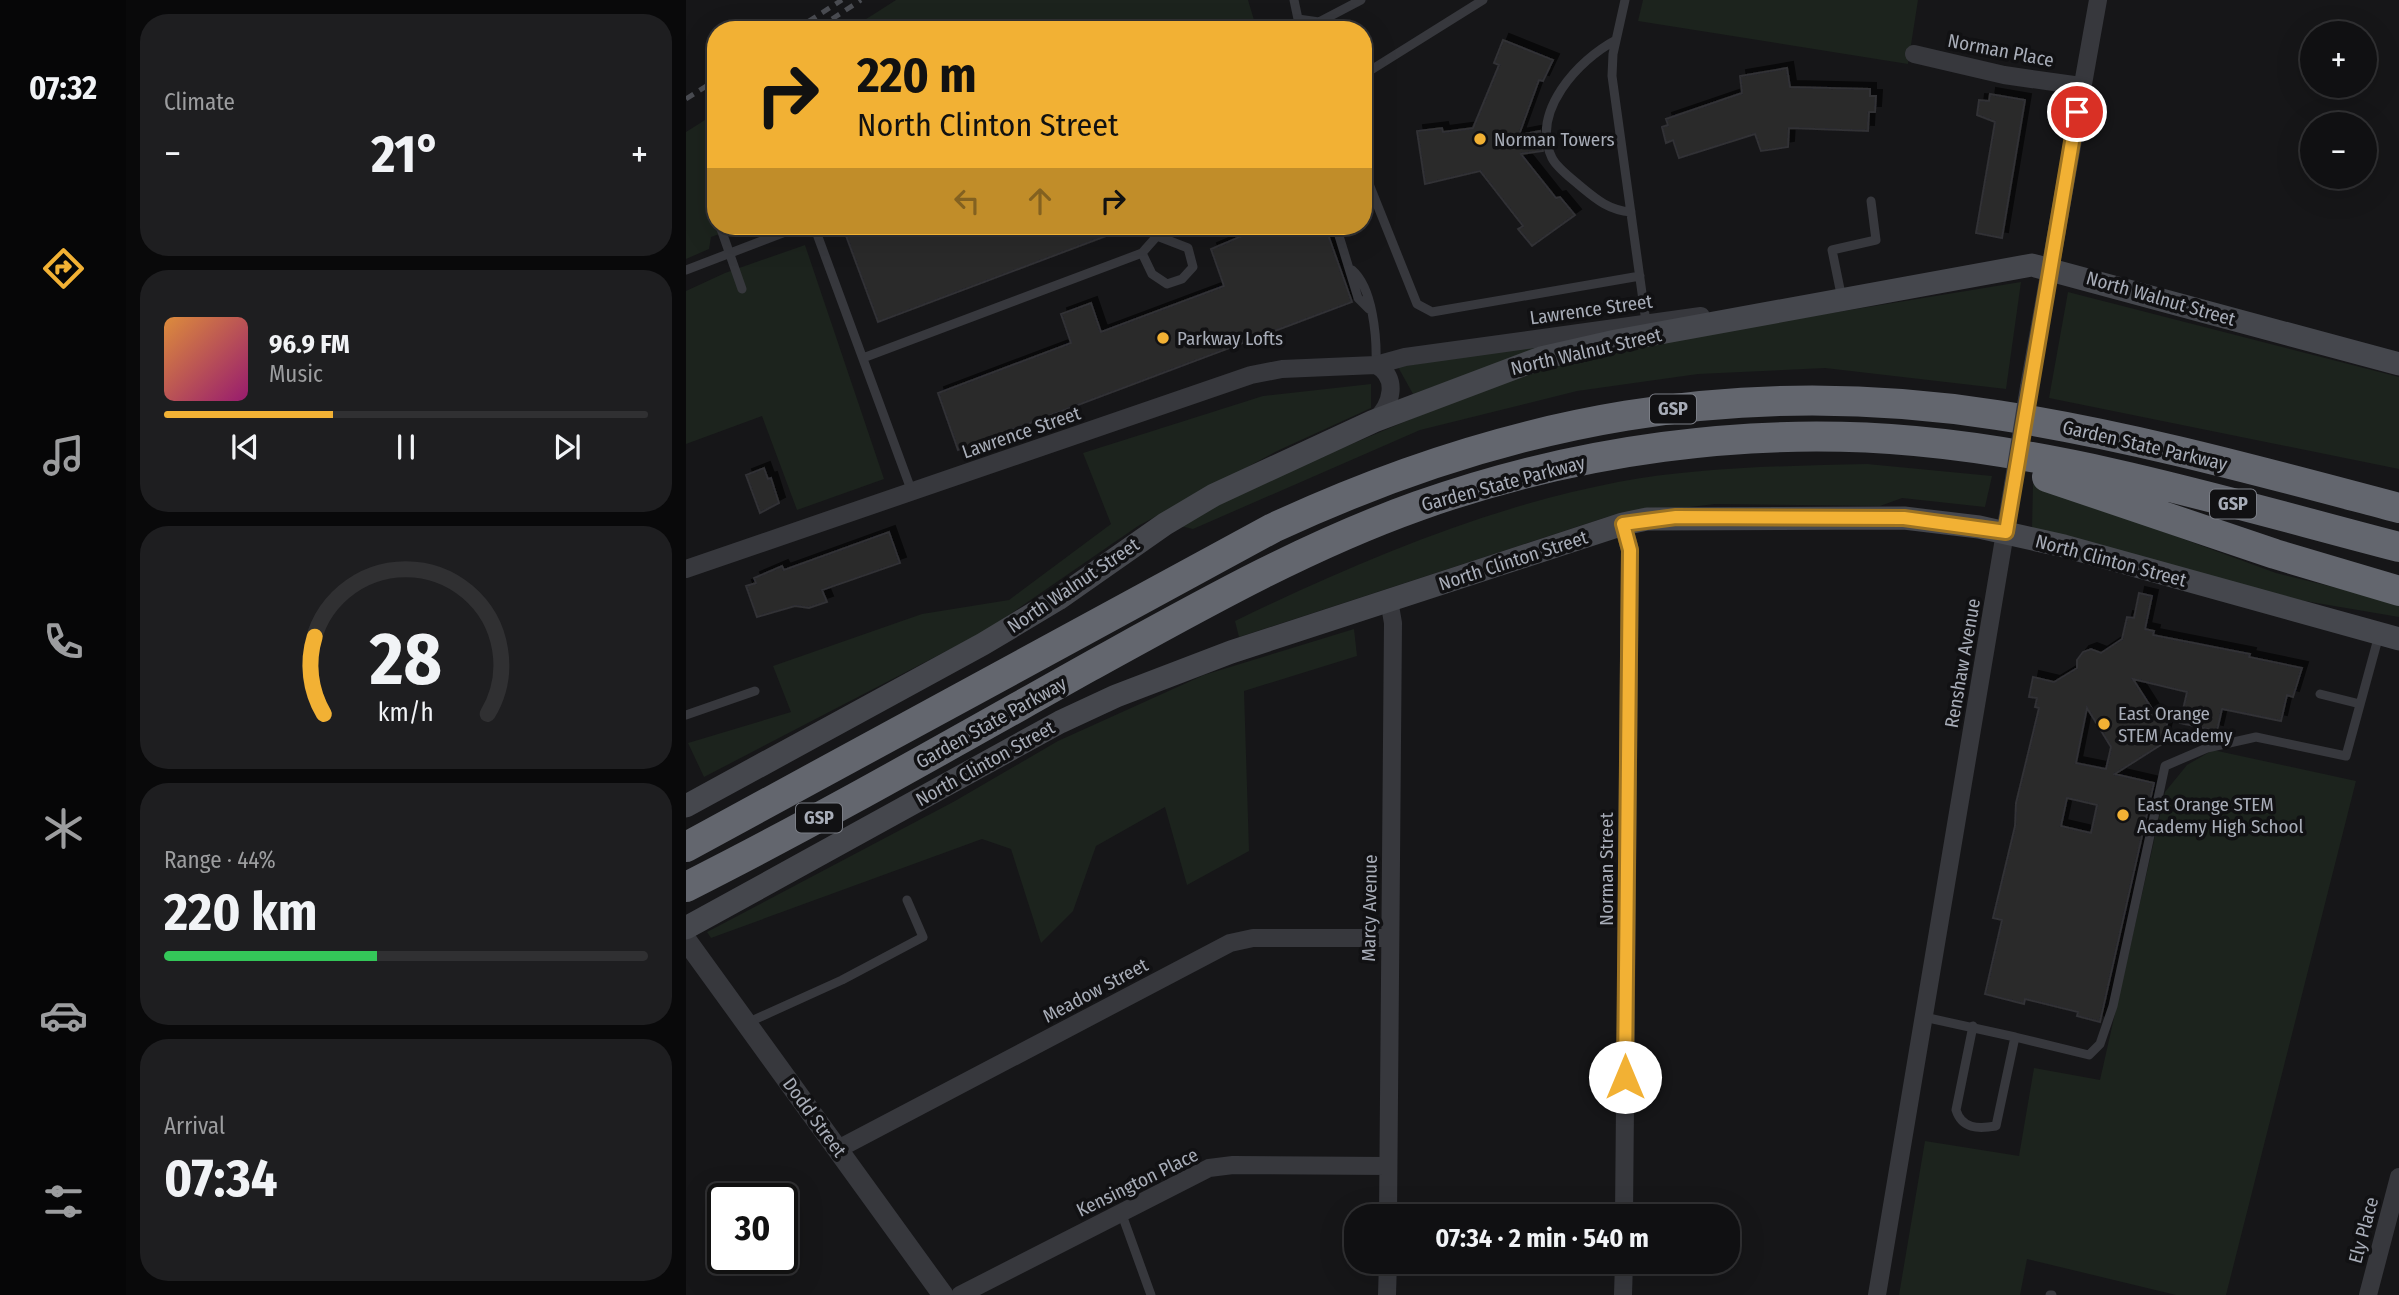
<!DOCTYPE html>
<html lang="en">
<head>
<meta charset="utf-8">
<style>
  :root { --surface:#101012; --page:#1e1e20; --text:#f1f3f6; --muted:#9c9d9f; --line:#303032; --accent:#f2b134 }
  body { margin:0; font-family:"Fira Sans Condensed",sans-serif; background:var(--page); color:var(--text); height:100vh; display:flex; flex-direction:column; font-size:26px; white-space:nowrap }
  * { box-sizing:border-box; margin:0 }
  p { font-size:23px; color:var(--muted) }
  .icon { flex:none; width:38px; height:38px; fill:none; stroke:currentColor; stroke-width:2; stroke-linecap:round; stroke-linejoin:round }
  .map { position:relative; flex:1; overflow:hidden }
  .drawer { display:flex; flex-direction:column; gap:14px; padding:14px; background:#09090a; width:560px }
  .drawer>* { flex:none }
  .hud { position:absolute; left:21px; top:21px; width:665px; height:214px; border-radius:28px; box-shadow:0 7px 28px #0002,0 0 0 2px var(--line); background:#f2b134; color:#111; overflow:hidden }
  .buttons { position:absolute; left:1614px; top:21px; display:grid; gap:14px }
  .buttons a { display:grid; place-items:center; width:77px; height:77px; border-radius:50%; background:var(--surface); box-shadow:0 7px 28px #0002,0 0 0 2px var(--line); font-size:35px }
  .speed { position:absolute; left:21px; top:1183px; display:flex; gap:14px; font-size:35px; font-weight:700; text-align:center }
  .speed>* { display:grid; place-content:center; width:91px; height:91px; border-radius:50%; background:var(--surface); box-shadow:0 7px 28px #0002,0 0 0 2px var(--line); line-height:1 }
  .speed .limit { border:4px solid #111; border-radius:10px; background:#fff; color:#111 }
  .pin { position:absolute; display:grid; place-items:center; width:60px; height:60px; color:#fff; margin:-30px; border:4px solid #fff; border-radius:50%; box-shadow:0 2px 7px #0007 }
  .me { position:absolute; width:77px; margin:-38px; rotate:0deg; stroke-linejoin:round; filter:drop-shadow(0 0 5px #0008) }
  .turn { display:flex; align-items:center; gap:24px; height:147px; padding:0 35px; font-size:32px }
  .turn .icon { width:91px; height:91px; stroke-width:2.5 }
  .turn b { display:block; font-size:49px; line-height:60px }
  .lanes { display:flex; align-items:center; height:66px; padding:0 35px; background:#0003; justify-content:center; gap:35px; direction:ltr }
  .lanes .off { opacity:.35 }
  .big { font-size:52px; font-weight:700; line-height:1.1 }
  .drawer .widget { flex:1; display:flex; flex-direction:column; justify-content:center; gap:10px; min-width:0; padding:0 24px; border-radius:28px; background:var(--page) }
  .drawer .dial { align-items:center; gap:0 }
  .dial svg { height:182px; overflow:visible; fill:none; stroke:var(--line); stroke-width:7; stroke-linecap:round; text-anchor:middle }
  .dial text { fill:var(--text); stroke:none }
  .song { display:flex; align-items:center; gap:21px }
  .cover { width:84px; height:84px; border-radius:10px; background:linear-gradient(135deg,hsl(30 70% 55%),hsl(320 70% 35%)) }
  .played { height:7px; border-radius:4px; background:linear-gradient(90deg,var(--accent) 35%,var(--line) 35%) }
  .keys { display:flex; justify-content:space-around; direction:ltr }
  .heat { display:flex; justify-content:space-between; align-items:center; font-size:38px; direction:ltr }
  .charge { height:10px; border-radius:5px; background:linear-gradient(90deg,#34c759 44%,var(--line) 0) }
  .trip { position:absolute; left:658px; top:1204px; width:396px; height:70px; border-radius:28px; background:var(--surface); box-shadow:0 7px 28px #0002,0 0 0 2px var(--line); font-weight:700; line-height:70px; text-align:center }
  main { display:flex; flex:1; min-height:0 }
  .tabs { display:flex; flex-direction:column; width:126px; justify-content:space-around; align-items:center; background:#060607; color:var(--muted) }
  .tabs .icon { width:49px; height:49px }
  .tabs .on { color:var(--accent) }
  .tabs b { font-size:32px; color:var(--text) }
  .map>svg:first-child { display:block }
</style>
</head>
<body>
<main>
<nav class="tabs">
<b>07:32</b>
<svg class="icon on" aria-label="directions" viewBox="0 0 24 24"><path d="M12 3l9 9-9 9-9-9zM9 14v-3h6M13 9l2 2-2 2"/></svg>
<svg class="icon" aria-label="music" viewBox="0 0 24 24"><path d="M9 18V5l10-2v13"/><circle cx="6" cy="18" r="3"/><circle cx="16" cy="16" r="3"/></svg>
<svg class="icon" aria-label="phone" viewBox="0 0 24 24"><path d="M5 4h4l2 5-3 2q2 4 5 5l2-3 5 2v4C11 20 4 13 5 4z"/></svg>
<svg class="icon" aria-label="climate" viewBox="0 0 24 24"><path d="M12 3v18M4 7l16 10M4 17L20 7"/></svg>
<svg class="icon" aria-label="car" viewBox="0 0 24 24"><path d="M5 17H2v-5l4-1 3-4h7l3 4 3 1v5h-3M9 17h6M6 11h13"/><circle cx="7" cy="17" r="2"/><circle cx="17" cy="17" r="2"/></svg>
<svg class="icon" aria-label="filters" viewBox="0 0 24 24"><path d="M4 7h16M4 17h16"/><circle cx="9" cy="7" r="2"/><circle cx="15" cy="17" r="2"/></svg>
</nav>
<section class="drawer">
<div class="widget"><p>Climate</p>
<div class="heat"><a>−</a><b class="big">21°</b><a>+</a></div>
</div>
<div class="widget">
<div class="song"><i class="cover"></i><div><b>96.9 FM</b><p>Music</p></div></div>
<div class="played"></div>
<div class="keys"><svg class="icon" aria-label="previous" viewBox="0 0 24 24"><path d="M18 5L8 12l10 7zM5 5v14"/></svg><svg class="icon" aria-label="pause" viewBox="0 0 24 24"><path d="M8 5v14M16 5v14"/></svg><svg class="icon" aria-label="next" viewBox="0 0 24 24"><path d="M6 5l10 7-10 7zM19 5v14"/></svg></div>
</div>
<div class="widget dial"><svg viewBox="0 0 100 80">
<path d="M14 69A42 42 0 1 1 86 69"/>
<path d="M14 69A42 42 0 0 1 10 35" stroke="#f2b134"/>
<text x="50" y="56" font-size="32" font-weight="700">28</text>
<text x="50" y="72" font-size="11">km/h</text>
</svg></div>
<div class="widget"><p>Range · 44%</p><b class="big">220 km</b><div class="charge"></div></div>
<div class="widget"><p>Arrival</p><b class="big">07:34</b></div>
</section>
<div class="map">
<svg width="1713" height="1295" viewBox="0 0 1713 1295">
  <defs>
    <filter id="shadow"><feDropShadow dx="6" dy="-6" stdDeviation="0" flood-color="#0009"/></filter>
  </defs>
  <rect width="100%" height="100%" fill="#161618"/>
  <path fill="#1c231d" d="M210,0H562L571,30H163Z
    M957,0H1232L1222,64L952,21Z
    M30,113V226H85L53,236L45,230L25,237L23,249L0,259V132Z
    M119,245L198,479L111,510L76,416L0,444V291L39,273Z
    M1335,282L1320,389L1139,368L1012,374L891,391L734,430L507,529L490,525L630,459L825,377L949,345Z
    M1382,292L1713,377V469L1363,398Z
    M871,342L727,394L712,367Z
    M685,384V408L591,451L452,526L301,630L18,777L2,743L105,712L87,666L236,614L323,600L425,524L397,453L577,396Z
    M1181,464L1306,476L1299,507L1216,498L1194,506L1029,504L921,517L553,637L549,621C671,562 798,508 932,482C1014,467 1098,466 1181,464Z
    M1347,484L1590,573L1713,603V617L1613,600L1346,528Z
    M668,629L671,656L558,691L563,851L501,885L479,807L410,846L387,911L355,943L325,849L296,839L25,938L21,932L269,801L372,741L518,675Z
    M1527,750L1670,781L1540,1295H1490L1341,1259L1334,1295H1213L1239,1141L1333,1156L1348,1068L1414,1080L1479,792L1501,765Z"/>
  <path fill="#29292c" stroke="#303034" stroke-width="2" fill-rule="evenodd" filter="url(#shadow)" d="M817,40L867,60L857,81L853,80L833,135L854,131L857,151L835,154L870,198L874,197L889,215L846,246L832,229L837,226L794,171L739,184L731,131L756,128L757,132L787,128L813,65L808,63Z
    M1101,68L1104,87L1184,89V96H1190L1189,112H1183L1182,131L1103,128L1102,147L1075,151L1069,134L993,158L987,140L980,143L976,127L982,125L980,119L1056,93L1054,76Z
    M1304,94L1339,100L1316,238L1290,233L1309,122L1291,115L1293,100L1303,101Z
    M178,226H444V227L192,322L159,233Z
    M560,226H639L666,302L272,450L252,393L385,343L375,314L405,303L415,332L538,286L525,249L563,233Z
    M78,468L82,479L85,478L93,503L74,513L60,475Z
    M203,532L214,563L136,590L141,602L123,608L109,606L71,617L60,586L70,583L68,578L96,566L98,570Z
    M1453,593L1466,596L1459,629L1468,631L1467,635L1564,654L1563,657L1616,668L1607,697L1601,695L1595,721L1536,709L1531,731L1494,723L1501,692L1447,679L1472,718L1482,720L1476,744L1429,774L1468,783L1414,1022L1391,1016L1392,1012L1339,999L1338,1004L1299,994L1316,920L1307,918L1329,826L1330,803L1353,708L1349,707L1351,698L1343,697L1347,677L1368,682L1391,668V660L1397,652L1405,649L1415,653L1436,639L1441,617L1448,618ZM1401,708L1425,747L1420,769L1390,763ZM1381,798L1411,805L1405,833L1375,826Z"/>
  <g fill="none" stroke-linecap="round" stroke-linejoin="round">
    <path stroke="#37383d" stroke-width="9" d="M608,0L612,19L633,22L675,0
      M939,0L927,54L926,76L960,322
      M930,40C892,60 844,112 866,158C871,168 885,178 893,185C910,199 922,210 945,212
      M677,75L797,0
      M677,169L731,304L746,312L954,276
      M27,207L30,214
      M34,226L56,289
      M128,226L226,492
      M650,226L672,298L683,309
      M456,253L466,274L481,284L496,279L507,267L502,248L471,236
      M0,270L115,226
      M666,270C687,288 691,337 690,365
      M1156,299L1146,250L1190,240L1185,201
      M177,358L456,253L471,236L467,226
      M1634,694L1674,704
      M0,715L69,691
      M1238,1017L1329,1037L1310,1126C1292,1129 1276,1129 1270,1110L1287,1026
      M61,1023L156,980L237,937L221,900
      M1329,1037L1403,1055L1414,1044L1427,1006L1479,766L1521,748L1570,737L1660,756L1693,635
      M435,1212L465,1295
      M1364,1295H1366"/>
    <path stroke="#37383d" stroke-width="18" d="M1228,54L1318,75L1395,86
      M1343,387L1412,0
      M689,420C706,405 713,377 690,365
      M937,524L944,550L938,1216
      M0,569L565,375L596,369L690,365L719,357L1015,316
      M152,1149L544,943L567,938H704
      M702,1216L707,623L703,600
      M274,1295L523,1168L547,1165L702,1166
      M701,1295L702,1262
      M937,1295L938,1262
      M1191,1295L1327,485
      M1682,1295L1713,1177"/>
    <path stroke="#37383d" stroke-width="21" d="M0,940L257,1295"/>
    <path stroke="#45474d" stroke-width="23" d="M0,806L297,644L372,599L479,524L528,495L688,421L855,358L930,341L1346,265L1713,364
      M0,928L374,722L430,696L545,652L937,524L961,519L1218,518L1293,527L1378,546L1713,639"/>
    <path stroke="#63666e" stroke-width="30" d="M1361,477L1589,554L1713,591
      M0,847L587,528C821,419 1054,375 1311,415C1447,436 1580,473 1713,508
      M0,887C137,818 269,742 403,667C510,608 617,547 732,506C889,450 1063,426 1229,441C1394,456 1554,506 1713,547"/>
    <path stroke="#4a4c52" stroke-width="5" stroke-dasharray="9 7" stroke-linecap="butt" d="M146,19L175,0
      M109,30L156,0
      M0,99L30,80"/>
    <path stroke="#37383d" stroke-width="18" d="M1327,485L1343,387"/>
  </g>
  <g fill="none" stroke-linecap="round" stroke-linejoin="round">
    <g stroke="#9d7322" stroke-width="18">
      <path id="route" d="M939,1077L944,550L937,524L990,517L1218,518L1320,532L1391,112"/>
    </g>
    <use href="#route" stroke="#f2b134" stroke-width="12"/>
  </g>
  <g fill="#f2b134" stroke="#111113" stroke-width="2.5">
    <circle cx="794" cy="139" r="7"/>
    <circle cx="477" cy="338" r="7"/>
    <circle cx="1418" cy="724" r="7"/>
    <circle cx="1437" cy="815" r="7"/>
  </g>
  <g text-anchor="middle" stroke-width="7" stroke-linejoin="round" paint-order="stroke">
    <g fill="#111113" stroke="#7b7e86" stroke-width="2">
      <rect x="964" y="394.5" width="46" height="29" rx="5"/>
      <rect x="1524" y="489.5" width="46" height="29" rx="5"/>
      <rect x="110" y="803.5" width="46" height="29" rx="5"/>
    </g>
    <g font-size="18" font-weight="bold" fill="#a8adb8">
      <text x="987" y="415">GSP</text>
      <text x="1547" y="510">GSP</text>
      <text x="133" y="824">GSP</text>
    </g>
    <g font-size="19" fill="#a8adb8" stroke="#111113">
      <text transform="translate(1315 50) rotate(11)" y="7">Norman Place</text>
      <text transform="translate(1475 298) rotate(16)" y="7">North Walnut Street</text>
      <text transform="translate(905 309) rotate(-8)" y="7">Lawrence Street</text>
      <text transform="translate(900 351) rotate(-13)" y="7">North Walnut Street</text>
      <text transform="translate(335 432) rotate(-19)" y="7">Lawrence Street</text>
      <text transform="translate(1459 445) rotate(13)" y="7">Garden State Parkway</text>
      <text transform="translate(817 483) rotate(-15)" y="7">Garden State Parkway</text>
      <text transform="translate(827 560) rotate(-18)" y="7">North Clinton Street</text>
      <text transform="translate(1425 560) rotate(15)" y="7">North Clinton Street</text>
      <text transform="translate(387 585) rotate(-34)" y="7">North Walnut Street</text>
      <text transform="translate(1276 663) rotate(-80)" y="7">Renshaw Avenue</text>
      <text transform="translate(305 722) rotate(-29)" y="7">Garden State Parkway</text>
      <text transform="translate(299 763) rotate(-29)" y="7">North Clinton Street</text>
      <text transform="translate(920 869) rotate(-90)" y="7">Norman Street</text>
      <text transform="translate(683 908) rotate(-89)" y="7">Marcy Avenue</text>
      <text transform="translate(409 990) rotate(-28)" y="7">Meadow Street</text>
      <text transform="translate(129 1117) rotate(54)" y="7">Dodd Street</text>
      <text transform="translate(451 1182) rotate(-26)" y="7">Kensington Place</text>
      <text transform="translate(1677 1230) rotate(-75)" y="7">Ely Place</text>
    </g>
    <g font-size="19" fill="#a8adb8" stroke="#111113" text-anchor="start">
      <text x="808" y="146">Norman Towers</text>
      <text x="491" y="345">Parkway Lofts</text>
      <text x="1432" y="720">East Orange<tspan x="1432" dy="22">STEM Academy</tspan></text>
      <text x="1451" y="811">East Orange STEM<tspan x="1451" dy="22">Academy High School</tspan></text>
    </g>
  </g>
</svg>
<div class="buttons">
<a>+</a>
<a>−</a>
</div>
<div class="speed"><div class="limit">30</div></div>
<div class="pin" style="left:1391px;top:112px;background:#d93025"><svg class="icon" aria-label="arrive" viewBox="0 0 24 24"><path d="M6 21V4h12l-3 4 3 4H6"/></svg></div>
<svg class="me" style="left:939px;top:1077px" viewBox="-20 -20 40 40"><circle r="19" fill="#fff"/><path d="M0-13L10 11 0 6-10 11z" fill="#f2b134"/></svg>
<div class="trip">07:34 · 2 min · 540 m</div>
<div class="hud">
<div class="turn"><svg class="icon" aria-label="right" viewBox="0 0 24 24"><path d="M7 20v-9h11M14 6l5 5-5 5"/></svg><div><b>220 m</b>North Clinton Street</div></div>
<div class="lanes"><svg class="icon off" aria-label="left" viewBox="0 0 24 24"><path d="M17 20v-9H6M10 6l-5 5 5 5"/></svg><svg class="icon off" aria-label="ahead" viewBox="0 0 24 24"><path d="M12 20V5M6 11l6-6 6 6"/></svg><svg class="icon" aria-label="right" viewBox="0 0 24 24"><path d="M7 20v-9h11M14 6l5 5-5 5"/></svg></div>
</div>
</div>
</main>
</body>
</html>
